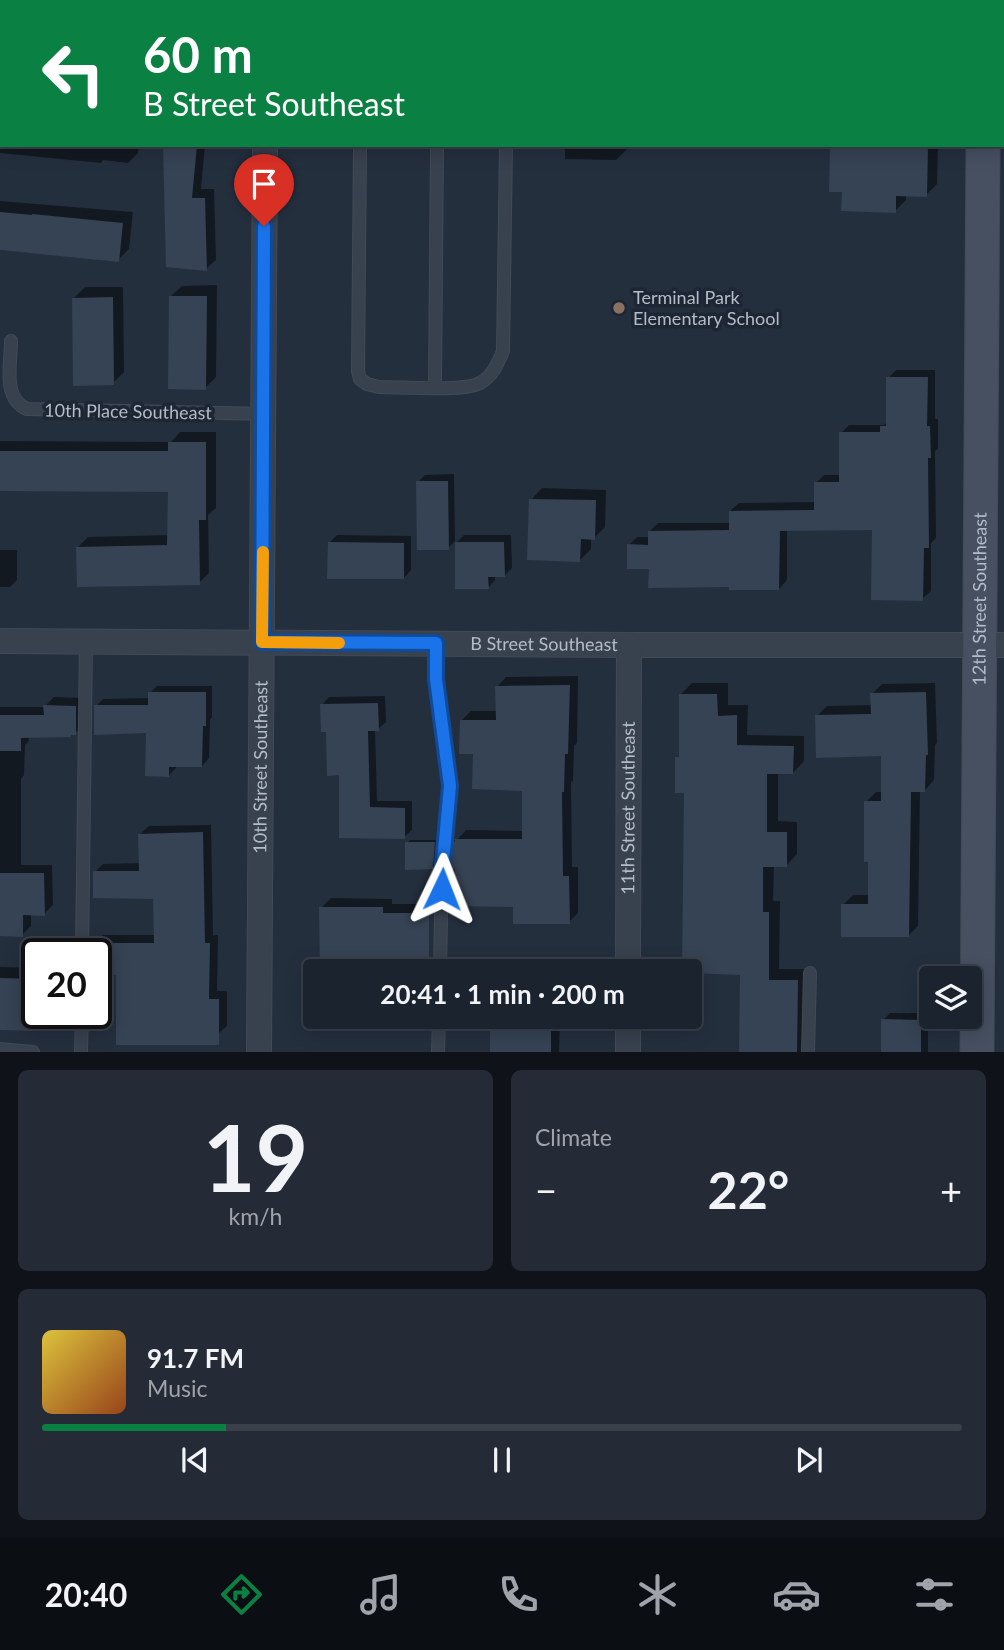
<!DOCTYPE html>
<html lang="en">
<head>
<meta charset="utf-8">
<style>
  :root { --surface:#1b232e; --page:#242b36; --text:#f1f3f6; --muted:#a0a4aa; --line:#39404a; --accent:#0b8043 }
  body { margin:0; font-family:Lato,sans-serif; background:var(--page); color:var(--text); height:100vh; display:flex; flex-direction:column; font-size:26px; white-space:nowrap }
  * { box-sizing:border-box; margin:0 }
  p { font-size:23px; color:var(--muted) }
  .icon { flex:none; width:38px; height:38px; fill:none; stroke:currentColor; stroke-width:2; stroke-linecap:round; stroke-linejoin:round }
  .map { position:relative; height:1052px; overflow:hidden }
  .sheet { display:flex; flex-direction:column; gap:18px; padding:18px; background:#0f1319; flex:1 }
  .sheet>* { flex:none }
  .top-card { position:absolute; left:0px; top:0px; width:1004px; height:147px; box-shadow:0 4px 18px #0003,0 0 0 2px var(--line); background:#0b8043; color:#fff; overflow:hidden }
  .controls { position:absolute; left:919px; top:966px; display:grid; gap:14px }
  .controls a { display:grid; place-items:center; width:63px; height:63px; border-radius:7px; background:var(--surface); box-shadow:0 4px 18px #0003,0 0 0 2px var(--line); font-size:35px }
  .speed { position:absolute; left:21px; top:938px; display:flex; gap:14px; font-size:35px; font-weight:700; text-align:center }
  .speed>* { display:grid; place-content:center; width:91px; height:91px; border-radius:50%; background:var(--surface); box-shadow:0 4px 18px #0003,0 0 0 2px var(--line); line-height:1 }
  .speed .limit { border:4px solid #111; border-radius:10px; background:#fff; color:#111 }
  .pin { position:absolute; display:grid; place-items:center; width:60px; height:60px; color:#fff; margin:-72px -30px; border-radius:50% 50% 50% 0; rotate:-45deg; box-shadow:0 0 7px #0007 }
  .pin .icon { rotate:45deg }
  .me { position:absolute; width:77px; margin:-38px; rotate:2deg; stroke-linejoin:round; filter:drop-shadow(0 0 5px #0008) }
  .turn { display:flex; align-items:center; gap:24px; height:147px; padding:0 28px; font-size:32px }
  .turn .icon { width:91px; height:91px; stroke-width:2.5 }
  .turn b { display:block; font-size:49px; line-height:60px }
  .big { font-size:52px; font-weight:700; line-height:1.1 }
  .sheet .tile { flex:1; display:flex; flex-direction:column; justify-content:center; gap:10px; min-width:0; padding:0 24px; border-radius:10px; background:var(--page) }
  .sheet .dial { align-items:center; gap:0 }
  .dial b { font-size:91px; line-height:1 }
  .song { display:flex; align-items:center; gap:21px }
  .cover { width:84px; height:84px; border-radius:10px; background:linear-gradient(135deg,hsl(50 70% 55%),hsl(20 70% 35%)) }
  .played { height:7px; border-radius:4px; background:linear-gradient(90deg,var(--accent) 20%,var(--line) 20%) }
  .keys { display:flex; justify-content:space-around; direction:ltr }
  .heat { display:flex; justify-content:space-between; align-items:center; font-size:38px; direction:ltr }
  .sheet .tiles { flex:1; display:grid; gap:18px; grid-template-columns:1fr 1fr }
  .tile:last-child { grid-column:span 2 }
  .trip { position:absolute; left:303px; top:959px; width:399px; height:70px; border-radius:7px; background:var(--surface); box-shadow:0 4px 18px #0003,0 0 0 2px var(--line); font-weight:700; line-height:70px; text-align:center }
  .dock { display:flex; height:112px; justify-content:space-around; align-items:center; background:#0b0e12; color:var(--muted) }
  .dock .icon { width:49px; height:49px }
  .dock .active { color:var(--accent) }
  .dock b { font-size:32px; color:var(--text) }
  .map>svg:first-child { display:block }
</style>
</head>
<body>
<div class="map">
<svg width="1004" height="1052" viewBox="0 0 1004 1052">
  <rect width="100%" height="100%" fill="#242f3e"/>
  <path fill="#0007" d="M14,0H55L54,2H14Z
    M118,0H196V2H118Z
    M836,0H941V2H835Z
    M0,108H2V145H139L138,153L128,163L103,160L101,163L0,153Z
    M165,145H205L201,189H214L216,260L206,269Z
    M565,145H628L627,149L616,160L565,159Z
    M832,145H938L937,184L926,195L906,194V200L895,211L844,190Z
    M0,201L133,212L129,249L118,260L0,250Z
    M217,285L216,377L205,388L170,297L182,286Z
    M85,287H123L124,372L113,383L74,298Z
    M896,370H935V419H938V449L935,451L936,538L931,543V591L922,599L874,529H787V580L779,589L730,586L650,567L629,545L637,537H650V531L658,523H730V511L739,503L816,502V483L824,475H841V433L849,425H884L888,421V378Z
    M180,432H216V508L208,515L209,573L199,583L78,547L88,537L169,535V490L0,489V441L171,442Z
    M454,474L455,541L448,548L418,482L425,475Z
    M542,488L606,490L605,527L594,538H591V549L580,560L531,500Z
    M337,535L411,536V570L404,578L329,543Z
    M464,535H511L512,568L504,576H495V580L488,588L457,542Z
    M0,550H17V580L10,587H0Z
    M578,676L577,743L574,746L573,781L571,782L572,867H578V913L569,922L515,905L457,840L466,830L523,831V789L474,752L462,720L471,711H497V687L506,677Z
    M692,683H728V705H748L747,735L804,736V761L793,773H778V821L797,822V854L786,866L774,865L773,901H780L779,969H809L808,1052H741L742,973L683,971L685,791L677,758L681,754V694Z
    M935,683L937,743L935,745L934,780L925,790H920L918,926L908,936L843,905L853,895H869L866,802L876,792H882L883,754L817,716L827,706L872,705V694L882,684Z
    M157,686H212V717L210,720L209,758L202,766L176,765V768L169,775L147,732L96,706L103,699L150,698V693Z
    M385,696L386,722L378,729H375L377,801H412V830L404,837L341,836V774L322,705L329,697Z
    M54,697L84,698V724L75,733L29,736V741L25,745L24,775L21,779V865H52L53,905L44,914H31V926L22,935H0V707H44Z
    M211,825L213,935H218L217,991H227V1026L218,1034L118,974L96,954H94V944L103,935H156L155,897L95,872L103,864L141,863L140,834L149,826Z
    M410,840H438L436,864L432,868L407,843Z
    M331,898L392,899V904H421L420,971H322L321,908Z
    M0,967L37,968V1013H80V1019L69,1030L0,1029Z
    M890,1013H928V1052H883V1020Z
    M492,1017H560L559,1052H492Z"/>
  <path fill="#364354" d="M163,145H197L192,198H205L207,271L166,267Z
    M830,145H928L927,197L896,196V213L841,211L842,192H829Z
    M0,212L32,215V214L123,223L119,262L0,250Z
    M169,296H207L206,390L168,389Z
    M113,297L114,385L73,386L72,298Z
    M886,377H928L927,426H930L931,458H928L929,548H924L923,601L871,600L872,530L780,531L779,590H729V587L648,588L649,569H627V544L648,545V531L729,530V511L814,510V482H839V432H880V426H886Z
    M168,442H206V520H199L200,585L77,587L76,547L167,545L168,492L0,491V451H168Z
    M416,481H448L449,550H417Z
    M529,499L596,500L595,540L581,539L580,562L527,560Z
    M328,542L404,543V579H327Z
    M455,542H504L505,577H488L489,589H455Z
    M570,685L568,754H565L564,792H562L563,876H569L570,924H513V907L455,906V869H451L453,842H455V839H522V791L472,789L473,754H459L460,720H496L495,686Z
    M148,692H206V726H203L202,767H169V777L145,776L146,733L94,735V705H148Z
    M926,692L928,755H926L925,792H911L909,937H841V904H868V862H864V801H881V756L816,758L815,715L871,714L870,693Z
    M679,694H717L718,716L737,715V745L794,746L793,774H767V832H787V867H763V912H769V980H798L797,1052H739L740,975L690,973V971H682L684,793H675V757H679Z
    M378,703L379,731H368L370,807L405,808V839L339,838V775L327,776L326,732H321L320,704Z
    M43,705L76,706V735H71V737L21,738V751H0V715H44Z
    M203,832L205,943H210L209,999H219V1045H116V975H96V943H154L153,899L93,898V871H139L138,834Z
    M405,842H435L433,869L405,870Z
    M0,873H44L45,916L23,915V937L0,936Z
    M319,907H383V913H429V960L395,961V966H376V971H320Z
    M0,978L37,979V1031L0,1030Z
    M490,1019L551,1020V1052H490Z
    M881,1019L921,1020V1052H881Z"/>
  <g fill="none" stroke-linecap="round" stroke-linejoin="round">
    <g stroke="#414a57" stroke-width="14">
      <path id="lane" d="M358,2V0
        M439,2V0
        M360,145L358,371L360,379L367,384L379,387C402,387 463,392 480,383C493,376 498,363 503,351L506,145
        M11,341C11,364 2,398 27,409L263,414
        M435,387L437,145
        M436,643V679L450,786L442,862L440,971
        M82,954L86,641
        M0,1049L33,1052
        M81,1052L82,1013
        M438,1052L439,1017
        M808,1052L810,973"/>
    </g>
    <g stroke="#414a57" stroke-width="26">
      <g id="street">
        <path d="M265,2V0"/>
        <path d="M0,55H2"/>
        <path id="s1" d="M0,641L629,645H1004"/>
        <path id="s2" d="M628,971L629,645"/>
        <path id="s3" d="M259,1052L265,145"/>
        <path d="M628,1052V1017"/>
      </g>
    </g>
    <g stroke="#414a57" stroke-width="35">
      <g id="secondary">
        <path d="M984,2V0"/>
        <path id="s4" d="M977,1052L983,145"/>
      </g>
    </g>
    <use href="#lane" stroke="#38414e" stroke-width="12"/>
    <use href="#street" stroke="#38414e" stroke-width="24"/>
    <use href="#secondary" stroke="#465061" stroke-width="33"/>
  </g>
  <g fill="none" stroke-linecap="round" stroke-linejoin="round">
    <g stroke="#114b97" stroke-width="18">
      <path id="route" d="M264,226L262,642L436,643V679L450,786L443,862L442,889"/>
    </g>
    <use href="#route" stroke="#1a73e8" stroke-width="12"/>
    <path stroke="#f59e0b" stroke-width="12" d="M263,552L262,642L339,643"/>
  </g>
  <circle fill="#8d6e63" stroke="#1d2633" stroke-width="2.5" cx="619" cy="308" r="7"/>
  <g text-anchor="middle" stroke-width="7" stroke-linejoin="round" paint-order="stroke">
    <g font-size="18" fill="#b4bcc9" stroke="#1d2633" text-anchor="start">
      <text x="633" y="304">Terminal Park<tspan x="633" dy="21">Elementary School</tspan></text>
    </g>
    <g font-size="18" fill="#b4bcc9" stroke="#1d2633">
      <text transform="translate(128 412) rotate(1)" y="6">10th Place Southeast</text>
      <text dy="6" stroke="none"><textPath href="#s4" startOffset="453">12th Street Southeast</textPath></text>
      <text dy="6" stroke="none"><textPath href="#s1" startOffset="544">B Street Southeast</textPath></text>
      <text dy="6" stroke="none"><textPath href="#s3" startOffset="285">10th Street Southeast</textPath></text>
      <text dy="6" stroke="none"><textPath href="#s2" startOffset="163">11th Street Southeast</textPath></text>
    </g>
  </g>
</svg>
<div class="controls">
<a><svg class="icon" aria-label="layers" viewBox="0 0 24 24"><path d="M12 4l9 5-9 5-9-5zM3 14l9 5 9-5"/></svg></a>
</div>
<div class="speed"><div class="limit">20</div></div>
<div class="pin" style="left:264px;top:226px;background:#d93025"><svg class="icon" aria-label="arrive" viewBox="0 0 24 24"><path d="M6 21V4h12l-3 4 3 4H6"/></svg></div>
<svg class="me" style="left:442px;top:889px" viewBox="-20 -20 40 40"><path d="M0-17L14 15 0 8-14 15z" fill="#1a73e8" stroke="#fff" stroke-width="4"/></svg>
<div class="trip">20:41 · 1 min · 200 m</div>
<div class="top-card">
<div class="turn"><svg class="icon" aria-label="left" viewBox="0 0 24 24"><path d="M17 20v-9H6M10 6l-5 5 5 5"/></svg><div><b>60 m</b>B Street Southeast</div></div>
</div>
</div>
<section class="sheet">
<div class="tiles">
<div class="tile dial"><b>19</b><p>km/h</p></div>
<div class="tile"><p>Climate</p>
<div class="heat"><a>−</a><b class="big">22°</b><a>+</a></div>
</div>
<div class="tile">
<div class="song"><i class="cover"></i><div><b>91.7 FM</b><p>Music</p></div></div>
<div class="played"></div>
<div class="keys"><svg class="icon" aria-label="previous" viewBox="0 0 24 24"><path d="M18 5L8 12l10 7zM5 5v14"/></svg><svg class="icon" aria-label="pause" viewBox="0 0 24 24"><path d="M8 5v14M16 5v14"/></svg><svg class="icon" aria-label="next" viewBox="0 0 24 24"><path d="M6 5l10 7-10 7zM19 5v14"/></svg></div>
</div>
</div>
</section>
<nav class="dock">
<b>20:40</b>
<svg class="icon active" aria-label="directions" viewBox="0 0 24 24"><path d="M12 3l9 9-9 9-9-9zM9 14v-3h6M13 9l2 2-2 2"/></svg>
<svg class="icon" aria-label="music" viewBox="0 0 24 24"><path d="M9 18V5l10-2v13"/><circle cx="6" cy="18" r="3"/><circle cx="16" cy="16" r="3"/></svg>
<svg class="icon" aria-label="phone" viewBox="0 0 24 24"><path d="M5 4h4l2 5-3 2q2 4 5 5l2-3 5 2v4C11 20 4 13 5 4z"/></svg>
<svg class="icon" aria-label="climate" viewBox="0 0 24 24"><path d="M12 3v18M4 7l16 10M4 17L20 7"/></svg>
<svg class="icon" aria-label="car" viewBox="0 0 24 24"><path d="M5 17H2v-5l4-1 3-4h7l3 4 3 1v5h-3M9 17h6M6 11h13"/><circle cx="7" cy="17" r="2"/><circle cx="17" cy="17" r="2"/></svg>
<svg class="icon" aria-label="filters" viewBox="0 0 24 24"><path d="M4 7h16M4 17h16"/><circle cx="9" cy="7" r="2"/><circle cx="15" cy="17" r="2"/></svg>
</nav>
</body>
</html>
